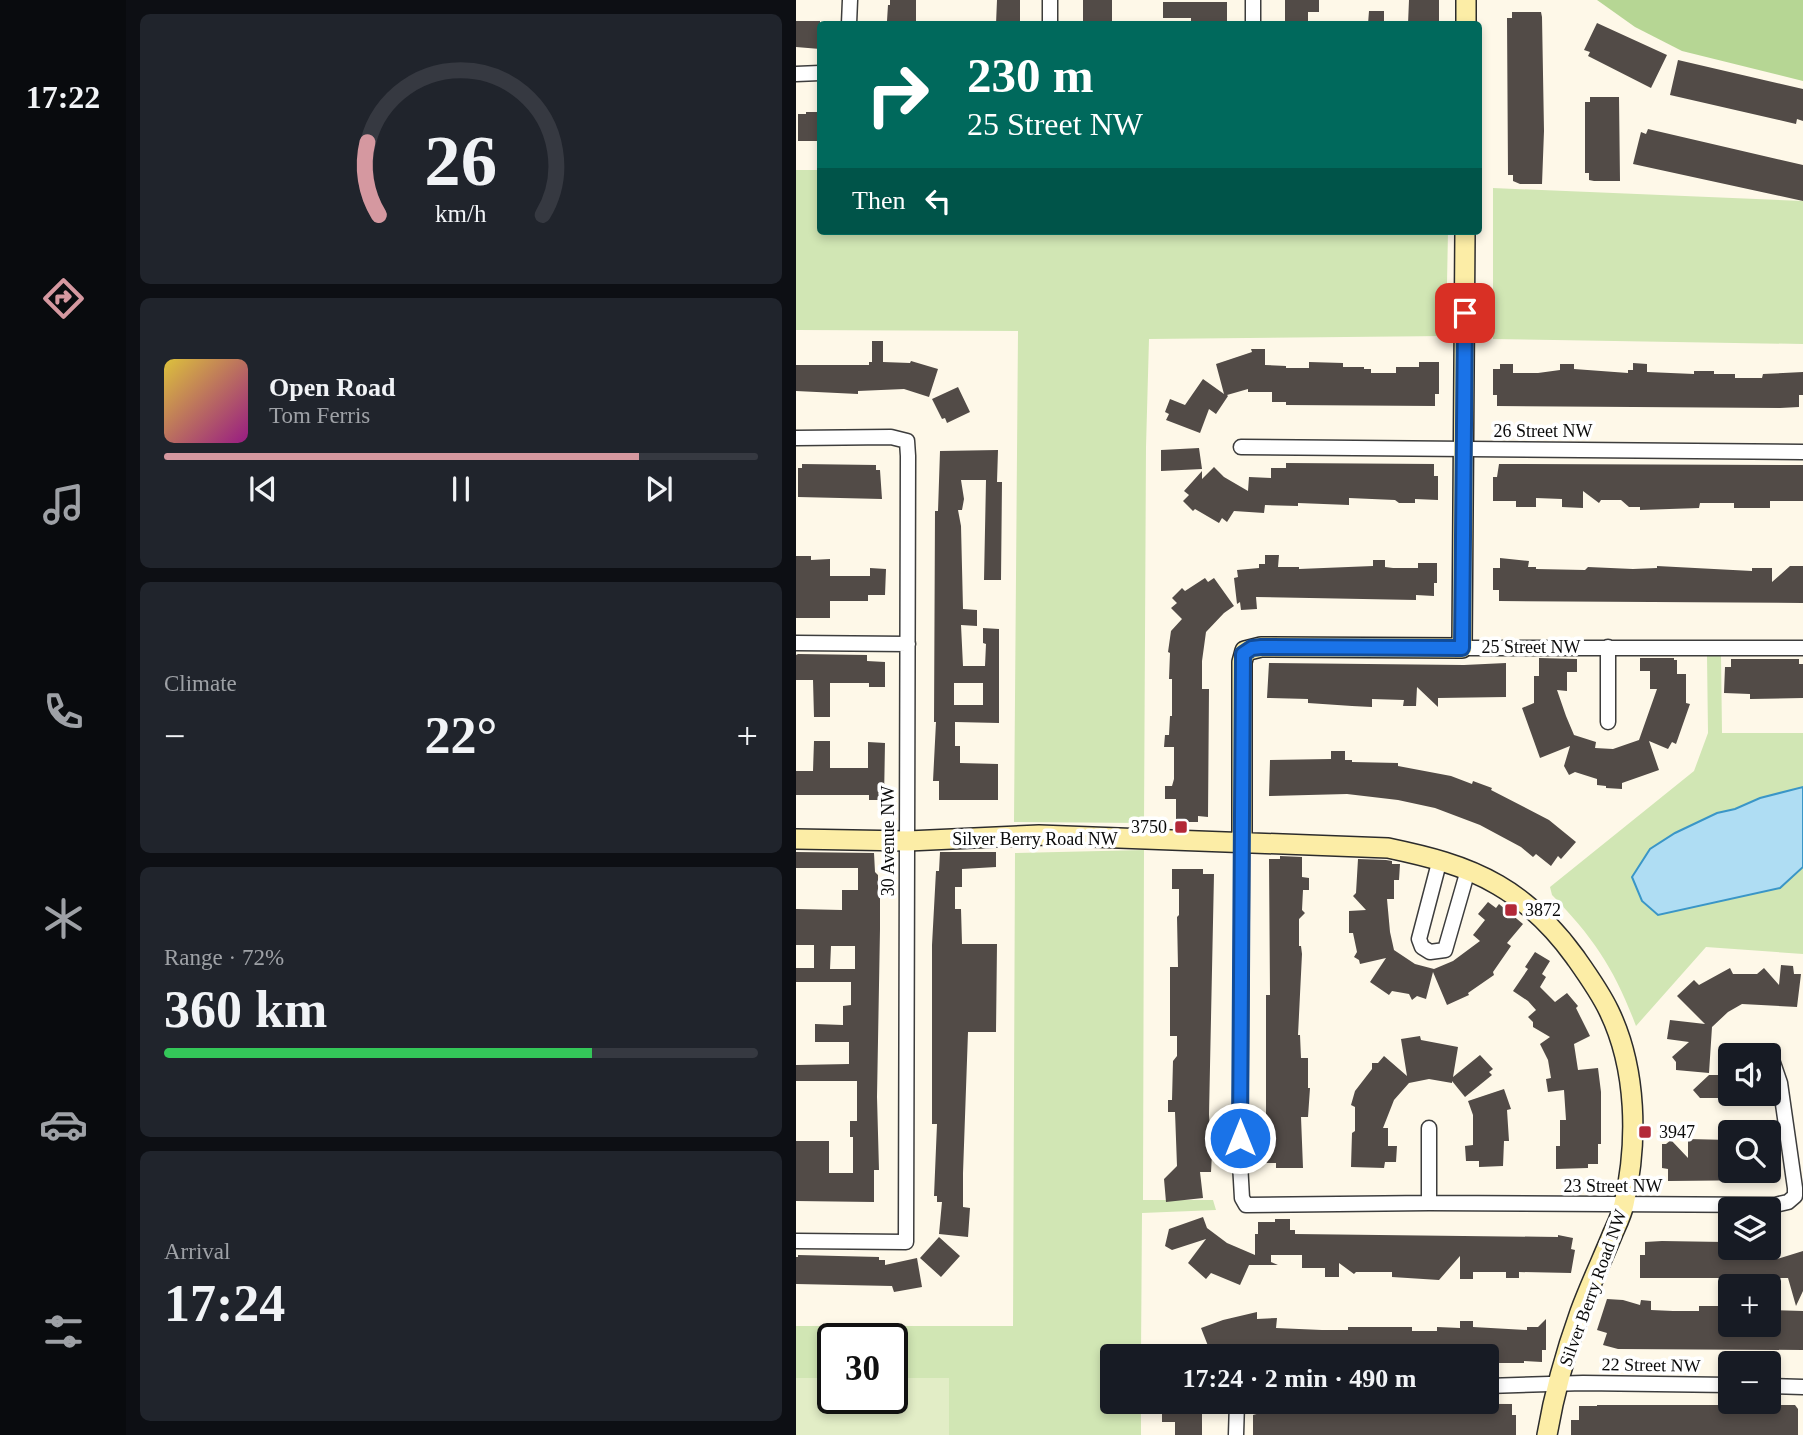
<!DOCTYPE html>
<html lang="en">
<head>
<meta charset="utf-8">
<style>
  :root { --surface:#171b24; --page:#20242c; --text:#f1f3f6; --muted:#9ea1a6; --line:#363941; --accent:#d598a0 }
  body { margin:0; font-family:"Times New Roman",serif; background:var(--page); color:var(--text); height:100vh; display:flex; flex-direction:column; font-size:26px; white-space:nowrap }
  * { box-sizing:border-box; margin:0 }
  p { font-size:23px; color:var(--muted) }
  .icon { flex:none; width:38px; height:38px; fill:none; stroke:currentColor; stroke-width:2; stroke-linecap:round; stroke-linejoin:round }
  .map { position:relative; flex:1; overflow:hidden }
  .panel { display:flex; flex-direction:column; gap:14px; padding:14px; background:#0d0f14; width:670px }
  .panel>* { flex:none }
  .top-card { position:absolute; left:21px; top:21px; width:665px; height:214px; border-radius:7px; box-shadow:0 4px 10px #0003; background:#00695c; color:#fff; overflow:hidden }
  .controls { position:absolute; left:922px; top:1043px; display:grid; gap:14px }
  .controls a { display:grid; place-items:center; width:63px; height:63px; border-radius:7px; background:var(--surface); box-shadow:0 4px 10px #0003; font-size:35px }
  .speed { position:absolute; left:21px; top:1323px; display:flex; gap:14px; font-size:35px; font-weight:700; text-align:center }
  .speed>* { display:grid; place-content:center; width:91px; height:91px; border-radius:50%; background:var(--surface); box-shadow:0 4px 10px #0003; line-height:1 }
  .speed .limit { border:4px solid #111; border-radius:10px; background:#fff; color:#111 }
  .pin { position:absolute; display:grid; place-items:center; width:60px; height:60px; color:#fff; margin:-30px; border-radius:14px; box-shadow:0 4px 10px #0006 }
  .me { position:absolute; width:77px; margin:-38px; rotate:0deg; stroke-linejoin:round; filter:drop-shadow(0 0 5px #0008) }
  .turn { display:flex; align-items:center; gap:24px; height:147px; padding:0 35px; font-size:32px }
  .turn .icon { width:91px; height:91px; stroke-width:2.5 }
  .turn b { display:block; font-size:49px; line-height:60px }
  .then { display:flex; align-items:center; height:66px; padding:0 35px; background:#0003; gap:14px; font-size:26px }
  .big { font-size:52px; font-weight:700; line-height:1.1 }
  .panel .card { flex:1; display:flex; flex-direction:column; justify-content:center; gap:10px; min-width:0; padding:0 24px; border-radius:10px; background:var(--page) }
  .panel .dial { align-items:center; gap:0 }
  .dial svg { height:182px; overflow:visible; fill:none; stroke:var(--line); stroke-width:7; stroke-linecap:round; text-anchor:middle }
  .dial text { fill:var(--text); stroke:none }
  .song { display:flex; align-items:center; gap:21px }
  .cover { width:84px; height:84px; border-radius:10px; background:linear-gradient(135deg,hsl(50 70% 55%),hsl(310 70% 35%)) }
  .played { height:7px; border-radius:4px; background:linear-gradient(90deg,var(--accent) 80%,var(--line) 80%) }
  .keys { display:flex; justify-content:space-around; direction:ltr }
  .heat { display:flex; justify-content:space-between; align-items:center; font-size:38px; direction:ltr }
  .charge { height:10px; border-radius:5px; background:linear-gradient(90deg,#34c759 72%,var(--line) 0) }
  .trip { position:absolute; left:304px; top:1344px; width:399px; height:70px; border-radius:7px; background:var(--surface); box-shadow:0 4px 10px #0003; font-weight:700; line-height:70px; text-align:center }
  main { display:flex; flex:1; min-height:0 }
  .menu { display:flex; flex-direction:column; width:126px; justify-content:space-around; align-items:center; background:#090b0e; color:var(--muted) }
  .menu .icon { width:49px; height:49px }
  .menu .active { color:var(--accent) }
  .menu b { font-size:32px; color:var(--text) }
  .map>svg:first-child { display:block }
</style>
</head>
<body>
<main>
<nav class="menu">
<b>17:22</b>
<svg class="icon active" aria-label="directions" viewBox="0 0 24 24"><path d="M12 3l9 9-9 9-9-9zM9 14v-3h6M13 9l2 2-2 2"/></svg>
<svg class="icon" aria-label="music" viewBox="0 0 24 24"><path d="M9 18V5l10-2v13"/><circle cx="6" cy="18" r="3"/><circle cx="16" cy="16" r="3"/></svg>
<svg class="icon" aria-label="phone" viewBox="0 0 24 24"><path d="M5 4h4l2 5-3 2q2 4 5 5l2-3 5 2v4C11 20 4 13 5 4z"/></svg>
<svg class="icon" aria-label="climate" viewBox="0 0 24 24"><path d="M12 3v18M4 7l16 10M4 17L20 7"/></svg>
<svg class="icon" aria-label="car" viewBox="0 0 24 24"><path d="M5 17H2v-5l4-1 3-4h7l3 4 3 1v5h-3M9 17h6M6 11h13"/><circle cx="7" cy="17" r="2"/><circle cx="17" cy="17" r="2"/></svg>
<svg class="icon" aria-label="filters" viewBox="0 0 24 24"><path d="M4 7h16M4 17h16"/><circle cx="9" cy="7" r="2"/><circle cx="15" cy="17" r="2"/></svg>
</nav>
<section class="panel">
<div class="card dial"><svg viewBox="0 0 100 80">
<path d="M14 69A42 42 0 1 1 86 69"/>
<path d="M14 69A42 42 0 0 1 9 37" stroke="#d598a0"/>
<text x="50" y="56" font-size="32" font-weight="700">26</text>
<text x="50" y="72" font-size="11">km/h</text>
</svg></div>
<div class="card">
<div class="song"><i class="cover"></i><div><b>Open Road</b><p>Tom Ferris</p></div></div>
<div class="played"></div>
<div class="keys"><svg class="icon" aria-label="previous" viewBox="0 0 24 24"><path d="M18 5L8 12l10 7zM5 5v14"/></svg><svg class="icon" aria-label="pause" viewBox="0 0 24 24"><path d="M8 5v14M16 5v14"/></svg><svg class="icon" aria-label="next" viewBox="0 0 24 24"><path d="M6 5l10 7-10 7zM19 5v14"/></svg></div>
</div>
<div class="card"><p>Climate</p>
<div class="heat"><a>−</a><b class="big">22°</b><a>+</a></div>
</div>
<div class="card"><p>Range · 72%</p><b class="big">360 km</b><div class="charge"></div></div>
<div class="card"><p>Arrival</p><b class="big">17:24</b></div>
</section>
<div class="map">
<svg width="1007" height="1435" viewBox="0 0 1007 1435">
  <rect width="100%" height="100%" fill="#fef8e8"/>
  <path fill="#d1e6b4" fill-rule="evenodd" d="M0,170H24V231H652L650,336L353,339L350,447L348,823L218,822L222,331L0,330Z
    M697,188L1007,201V344L697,339Z
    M925,655L926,733H1007V954L910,947L840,1026C819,970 798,938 756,895L754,887L898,771L912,733L911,656Z
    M348,850L347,1200H417L420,1210L346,1213L345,1356H317V1402H345V1435H0V1326H217L219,853ZM37,1339H96V1398H37Z"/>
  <path fill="#b6d694" d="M801,0H1007V81L886,51L839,27Z"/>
  <path fill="#e2edc6" d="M0,1378H37V1398H96V1378H153V1435H0Z"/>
  <path fill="#afddf3" stroke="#3a96c7" stroke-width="2" d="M1007,787V867L984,888L862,915L846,901L836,877L854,849L879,833L921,813L939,809L964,798Z"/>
  <path fill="#524b47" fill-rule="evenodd" d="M94,0H120V24H94V21H91L92,5H94Z
    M201,0H224V24H200Z
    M287,0H316V24H287Z
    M489,0H523V12H512V24H489Z
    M613,0H643V24H612Z
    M367,2H431V24H395V18H367Z
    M573,11H588V24H572Z
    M716,12H745L746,17L748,131L746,184H724L717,181V175H712L711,18H716Z
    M0,21H24V49L0,47Z
    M801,23L871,55L855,88L792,56L794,52L788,50Z
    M882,60L1007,89V121L1001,119L1000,124L874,95Z
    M794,97H823L824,181H798L793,180V173H789V102H794Z
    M10,112H24V141H2V114H10Z
    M852,129L1007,165V201L837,164L845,132L850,134Z
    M76,341H87V362L114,363L115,361L142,369L133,397L108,389L62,391V394L0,391V365H73V362H76Z
    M455,349H469V365L490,366V368H513V362L547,363V367H568V369H575V373H600V367H623V362H643V394H639V406L490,405V402H476V392H452V389L431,395L432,396L420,414L413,409L404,433L370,420L373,414L369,412L374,399L389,405L407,379L428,394L420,364L456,352Z
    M837,363L851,364V372L898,374V371H918V374H939V378H966L967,374L1007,372V395H1003V407L984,408L701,406V395H697V369H704V364H717V373H742L764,370V364H778V369L832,373V370H837Z
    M162,387L174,412L151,423L149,418L146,419L136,399Z
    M403,448L406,469L365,471V450Z
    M202,450L201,482H206L205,580H188L190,480H165L168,499L166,510H162L165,526L167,609L181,610V626L165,625L167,666H189L190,644L187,643V628L203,629V723L159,722V746H164V763L202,764V800H143V781H137L140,722H138L139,511H142L144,451ZM158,683H187V705H158Z
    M490,463L638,464V476H642V500L619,499V503H603L599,500L553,498V505L502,503V506L469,505L468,513L438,511L431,522L426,518L423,523L399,509L397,511L387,501L393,495L388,491L406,471V479L418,467L428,477L452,491L453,477L475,478V468H490Z
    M6,464L80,465V470H84L86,499L2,497V468H6Z
    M703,464L1007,465V501H974V508H938V503H904L903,508L844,510V507H833L825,500H805L803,503L787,491V508L766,507V499L740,498V507H720V501H697V477H701Z
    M469,555H483L482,567H503V569L577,566V560H589V567L597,568H622V563H641V583H638V596L620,595V600L460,597L461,609L445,610L444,602L441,604L438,578L442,577L441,570L463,568V564H469Z
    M0,556H15V560L34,559V576H74V568L90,569L89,595H72V601H34V618H0Z
    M704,558L733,561L732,567H740V569L789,570L792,567L837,569L861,568V566L956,571V568H976V582L994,566H1007V603L703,601V590H697V568H704Z
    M409,578L412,582L418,578L438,606L428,613L410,632L406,661V689H413L412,817L402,816V822H380V799H369V786H376L378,779V747H368L369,735H373L374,716H376V679H373L374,653L372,652L375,631L386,619L375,608L381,603L376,598L386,588L389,591Z
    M2,654L71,655V661L89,662V687H73V683H34V717H18L17,680H0V655Z
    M743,658L781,659V672H771V691L761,690L770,716L778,735L800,742L799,748L817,749L843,740L861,689H854V671H844V658H878V660H881V674H890V703L894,704L880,744L876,742L872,749L853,741L863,770L826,783V789L810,788V786L801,785V779L779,772L773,775L768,766L774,746L744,758L726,708L738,703V676H743Z
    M935,659H1003V664H1007V698L954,699V694L928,693L929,667H935Z
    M473,663L668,665L710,663V697L642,698V707L621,687L620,706H607L608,700L576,699V707L556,706L512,703V699L471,698Z
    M18,741H34V768H72V742L89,743L88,800H73V795H0V771H17Z
    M535,751H549V760H556V762L602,763V766L655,776L676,784L677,781L696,788L695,790L753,820L780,842L765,859L762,856L755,866L740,854L737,857L725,847L684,825L639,808L602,800L551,794L473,796L474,760L535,759Z
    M0,852L78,853L79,872L82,875V890H84V929L81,1097L83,1170H78V1202L0,1201V1141H33V1173H57V1137H54V1121H61V1081H0V1065L53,1064V1042H19V1024L47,1025V1006L55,1005V982H0V968H18V945H0V909L46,910V890H62V868H0ZM35,946H59V969H34Z
    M144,852H200V867L166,869V887H159V909H165L166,944H201L200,1032H172L167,1173V1207L174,1208L172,1237L143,1234L146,1202H141V1196H138L141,1124H136V945L140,871H143Z
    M484,856L506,857V877L513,878V890H507L506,910L509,913L503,919V946H505L506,954L502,1035H504L505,1058H512V1088H514L512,1117H505L507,1168H480V1163H470V995H474L473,859H484Z
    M562,859L590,860L596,861V864H604L603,880H598V899H591L594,932L598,950L619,964L638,969L657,961L684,941L677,935L689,920L682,914L692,902L700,908L703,904L727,924L711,943L715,946L697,972L698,975L672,993L673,995L651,1005L637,972L630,999L621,996L616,1000L613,994L596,991L593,995L574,982L590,958L564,964L563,960L558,957L561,952L557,933H553V911L570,910L557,896L560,893Z
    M376,869H407V874H418L413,1115L416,1154L415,1172H404L407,1198L370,1202L368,1179L381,1166L379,1112H372V1100H376L377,1061L381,1056V1036H374V967H382L381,917L383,915V889H376Z
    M739,952L754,961L746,974L750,977L744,987L759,1002L771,993L782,1006L780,1008L794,1036L778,1044L782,1070L802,1068L805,1092V1144H802V1164H792V1168L760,1169V1146H764V1120H770L768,1090L752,1092L750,1079L755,1078L752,1060L744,1044L754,1037L737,1027V1022L732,1017L740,1010L732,1001L717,991L732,969L729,967Z
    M985,965L997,966L998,974H1005L1001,1007L946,1004L932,1012L916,1027L913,1073L880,1070V1062L876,1057L893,1042L871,1039L874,1020L909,1024L881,996L898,980L903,985L934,968L937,974H961L968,968L983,985Z
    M624,1036L625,1040L662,1047L657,1077L684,1055L697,1069L693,1072L696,1075L669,1097L656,1081V1083L633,1079L613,1083L598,1100L587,1128H592V1146H601L600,1162H589L588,1168L555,1167L556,1133L559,1131V1107L555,1105L559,1091L576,1069V1063H582L588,1056L611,1076L605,1039Z
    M913,1075H925V1082H934V1098H904L897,1090Z
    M708,1089L715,1109L711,1110L713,1141H708L707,1166L683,1167V1161H670L669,1146L677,1145V1115L672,1101Z
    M892,1139L934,1140V1171H972V1180L872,1181V1169L866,1168V1144H870L875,1140L892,1158Z
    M407,1217L411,1228L431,1243L459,1255V1234H462V1222H479V1219H494V1230H499V1234L762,1237V1235L777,1238L775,1249L779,1250L775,1273L723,1272V1278H710V1272H677V1279H664V1256L643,1280L596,1277V1272H560L558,1274L543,1263V1277H529V1268H506V1255H475V1262L482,1265H453L444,1285L415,1273L410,1279L392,1263L410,1239L376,1250L369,1246L373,1229Z
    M143,1237L164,1256L145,1277L124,1258Z
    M866,1241L928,1242V1248H978L981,1259L1007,1251V1291L1000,1306L992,1278H844V1255H849V1242Z
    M2,1255L83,1257V1260H89V1265L121,1258L126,1287L98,1292L96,1286L0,1284V1257H2Z
    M811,1299L827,1300L844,1305L845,1300L855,1301V1310L877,1311H903V1306H934V1325H973V1310L1007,1311V1350L822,1349L807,1345L811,1333L801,1330Z
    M461,1312V1319L481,1318L480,1328L526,1330H552V1327H616V1331H641V1327L664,1328V1321H677V1327L731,1330V1327H742L750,1319V1350H746V1362L728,1361V1363H692V1356H382L387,1344L416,1356L405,1328L427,1320Z
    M366,1402H392V1408H406V1435H379V1422H366Z
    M465,1403L716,1404V1415H720V1435H457V1415L464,1413Z
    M801,1405H999L1002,1409V1435H775V1420H783V1406H801Z"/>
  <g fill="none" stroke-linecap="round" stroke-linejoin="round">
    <g stroke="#3d3d3d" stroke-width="17">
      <path id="street" d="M53,24L54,0
        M254,24V0
        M457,24V0
        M0,74L24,73
        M0,438L95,437L111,441L112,456L110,1242L0,1241
        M445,447L1007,452
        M0,643L112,644
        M812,647V722
        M666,648H1007
        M446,844L444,1163L446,1198L450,1205L633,1203L979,1205L992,1202L999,1196V1188L984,1083L975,1057
        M644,859L623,939L626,947L634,952L649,950L672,870
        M633,1203V1128
        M691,1386L787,1383L934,1385
        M973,1386L1007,1387
        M440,1435L441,1402"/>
    </g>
    <g stroke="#2c2c2c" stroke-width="22">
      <path id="secondary" d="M670,24V0
        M0,839L112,841L243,835L592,848C630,856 668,865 702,885C733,903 758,928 779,957C791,974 804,992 813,1011C841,1069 842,1142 828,1204C826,1214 821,1224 817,1233C806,1260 794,1285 784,1312C770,1351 758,1394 751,1435
        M446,844V662L449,651L465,647L666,648L669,231"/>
    </g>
    <use href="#street" stroke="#fff" stroke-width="14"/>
    <use href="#secondary" stroke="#fceda6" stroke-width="19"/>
  </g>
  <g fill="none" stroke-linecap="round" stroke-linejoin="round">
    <g stroke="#114b97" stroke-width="18">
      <path id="route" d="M444,1138L447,654L456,648L465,647L666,648L669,313"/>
    </g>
    <use href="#route" stroke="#1a73e8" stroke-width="12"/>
  </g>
  <g fill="#b32938" stroke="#fff" stroke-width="2.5">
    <rect x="378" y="820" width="14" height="14" rx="3.5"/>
    <rect x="708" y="903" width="14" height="14" rx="3.5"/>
    <rect x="842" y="1125" width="14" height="14" rx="3.5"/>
  </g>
  <g text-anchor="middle" stroke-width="7" stroke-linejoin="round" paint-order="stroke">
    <g font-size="18" fill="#0a0a0a" stroke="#fff">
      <text x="747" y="437">26 Street NW</text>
      <text x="735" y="653">25 Street NW</text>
      <text x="239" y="845">Silver Berry Road NW</text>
      <text transform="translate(92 841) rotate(-90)" y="6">30 Avenue NW</text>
      <text x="817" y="1192">23 Street NW</text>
      <text transform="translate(797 1288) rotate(-70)" y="6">Silver Berry Road NW</text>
      <text transform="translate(855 1365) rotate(1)" y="6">22 Street NW</text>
    </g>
    <g font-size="18" fill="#0a0a0a" stroke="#fff" text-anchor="start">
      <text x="371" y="833" text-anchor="end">3750</text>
      <text x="729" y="916">3872</text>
      <text x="863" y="1138">3947</text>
    </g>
  </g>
</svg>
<div class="controls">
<a><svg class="icon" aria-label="sound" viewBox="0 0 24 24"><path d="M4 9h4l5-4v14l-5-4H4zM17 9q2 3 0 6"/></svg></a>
<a><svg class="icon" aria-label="search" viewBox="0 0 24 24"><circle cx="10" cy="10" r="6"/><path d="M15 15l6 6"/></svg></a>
<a><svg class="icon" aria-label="layers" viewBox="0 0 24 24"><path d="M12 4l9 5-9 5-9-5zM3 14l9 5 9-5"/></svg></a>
<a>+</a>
<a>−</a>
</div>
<div class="speed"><div class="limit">30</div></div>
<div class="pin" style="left:669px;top:313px;background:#d93025"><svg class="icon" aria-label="arrive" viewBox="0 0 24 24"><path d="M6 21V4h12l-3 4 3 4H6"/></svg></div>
<svg class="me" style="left:444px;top:1138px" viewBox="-20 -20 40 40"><circle r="17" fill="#1a73e8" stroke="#fff" stroke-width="3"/><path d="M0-11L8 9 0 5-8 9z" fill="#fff"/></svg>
<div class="trip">17:24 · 2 min · 490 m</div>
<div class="top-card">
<div class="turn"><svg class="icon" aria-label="right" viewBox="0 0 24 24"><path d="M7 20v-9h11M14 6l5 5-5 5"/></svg><div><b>230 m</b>25 Street NW</div></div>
<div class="then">Then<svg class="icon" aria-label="left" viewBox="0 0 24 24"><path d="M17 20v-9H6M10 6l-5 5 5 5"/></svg></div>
</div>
</div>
</main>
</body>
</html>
